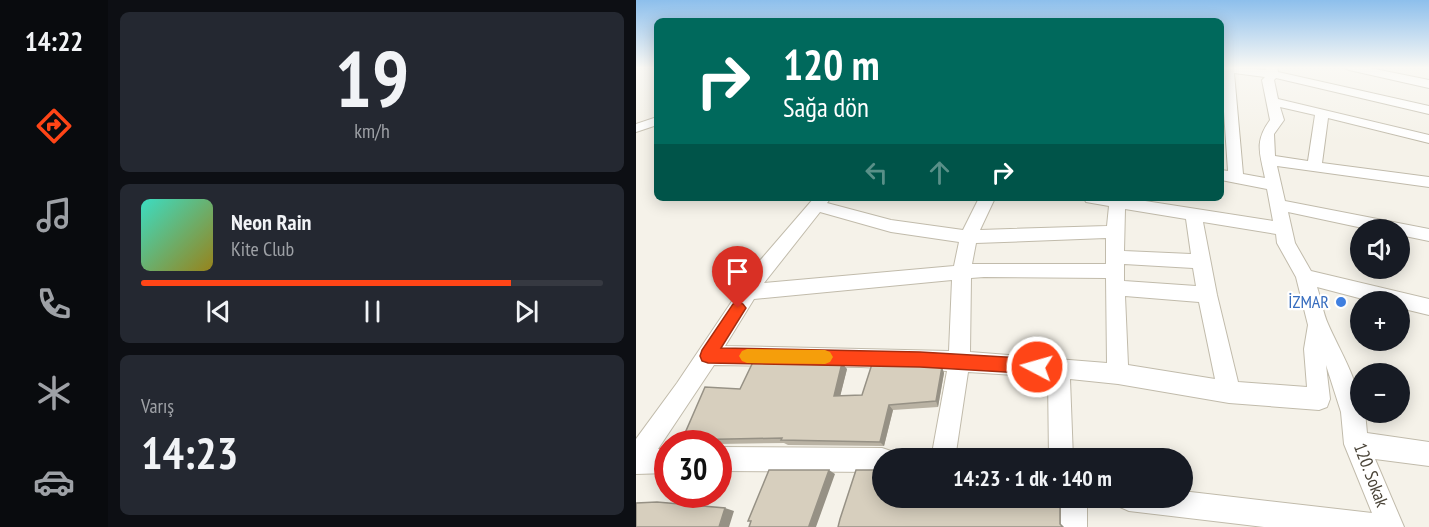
<!DOCTYPE html>
<html lang="tr">
<head>
<meta charset="utf-8">
<style>
  :root { --surface:#171b24; --page:#242831; --text:#f1f3f6; --muted:#9ea1a6; --line:#363941; --accent:#ff4517 }
  body { margin:0; font-family:"PT Sans Narrow",sans-serif; background:var(--page); color:var(--text); height:100vh; display:flex; flex-direction:column; font-size:22px; white-space:nowrap }
  * { box-sizing:border-box; margin:0 }
  p { font-size:20px; color:var(--muted) }
  .icon { flex:none; width:33px; height:33px; fill:none; stroke:currentColor; stroke-width:2; stroke-linecap:round; stroke-linejoin:round }
  .map { position:relative; flex:1; overflow:hidden }
  .side { display:flex; flex-direction:column; gap:12px; padding:12px; background:#0d0f14; width:528px }
  .side>* { flex:none }
  .guide { position:absolute; left:18px; top:18px; width:570px; height:183px; border-radius:9px; box-shadow:0 3px 15px #0003; background:#00695c; color:#fff; overflow:hidden }
  .buttons { position:absolute; left:714px; top:219px; display:grid; gap:12px }
  .buttons a { display:grid; place-items:center; width:60px; height:60px; border-radius:50%; background:var(--surface); box-shadow:0 3px 15px #0003; font-size:30px }
  .speed { position:absolute; left:18px; top:430px; display:flex; gap:12px; font-size:30px; font-weight:700; text-align:center }
  .speed>* { display:grid; place-content:center; width:78px; height:78px; border-radius:50%; background:var(--surface); box-shadow:0 3px 15px #0003; line-height:1 }
  .speed .limit { border:9px solid #d22; background:#fff; color:#111 }
  .pin { position:absolute; display:grid; place-items:center; width:51px; height:51px; color:#fff; margin:-62px -26px; border-radius:50% 50% 50% 0; rotate:-45deg; box-shadow:0 0 6px #0007 }
  .pin .icon { rotate:45deg }
  .me { position:absolute; width:66px; margin:-33px; rotate:276deg; stroke-linejoin:round; filter:drop-shadow(0 0 4px #0008) }
  .turn { display:flex; align-items:center; gap:21px; height:126px; padding:0 30px; font-size:27px }
  .turn .icon { width:78px; height:78px; stroke-width:2.5 }
  .turn b { display:block; font-size:42px; line-height:51px }
  .lanes { display:flex; align-items:center; height:57px; padding:0 30px; background:#0003; justify-content:center; gap:30px; direction:ltr }
  .lanes .off { opacity:.35 }
  .big { font-size:45px; font-weight:800; line-height:1.1 }
  .side .card { flex:1; display:flex; flex-direction:column; justify-content:center; gap:9px; min-width:0; padding:0 21px; border-radius:9px; background:var(--page) }
  .side .dial { align-items:center; gap:0 }
  .dial b { font-size:78px; line-height:1 }
  .song { display:flex; align-items:center; gap:18px }
  .cover { width:72px; height:72px; border-radius:9px; background:linear-gradient(135deg,hsl(170 70% 55%),hsl(50 70% 35%)) }
  .played { height:6px; border-radius:3px; background:linear-gradient(90deg,var(--accent) 80%,var(--line) 80%) }
  .keys { display:flex; justify-content:space-around; direction:ltr }
  .trip { position:absolute; left:236px; top:448px; width:321px; height:60px; border-radius:30px; background:var(--surface); box-shadow:0 3px 15px #0003; font-weight:800; line-height:60px; text-align:center }
  main { display:flex; flex:1; min-height:0 }
  .menu { display:flex; flex-direction:column; width:108px; justify-content:space-around; align-items:center; background:#090b0e; color:var(--muted) }
  .menu .icon { width:42px; height:42px }
  .menu .active { color:var(--accent) }
  .menu b { font-size:27px; color:var(--text) }
  .map>svg:first-child { display:block }
</style>
</head>
<body>
<main>
<nav class="menu">
<b>14:22</b>
<svg class="icon active" aria-label="directions" viewBox="0 0 24 24"><path d="M12 3l9 9-9 9-9-9zM9 14v-3h6M13 9l2 2-2 2"/></svg>
<svg class="icon" aria-label="music" viewBox="0 0 24 24"><path d="M9 18V5l10-2v13"/><circle cx="6" cy="18" r="3"/><circle cx="16" cy="16" r="3"/></svg>
<svg class="icon" aria-label="phone" viewBox="0 0 24 24"><path d="M5 4h4l2 5-3 2q2 4 5 5l2-3 5 2v4C11 20 4 13 5 4z"/></svg>
<svg class="icon" aria-label="climate" viewBox="0 0 24 24"><path d="M12 3v18M4 7l16 10M4 17L20 7"/></svg>
<svg class="icon" aria-label="car" viewBox="0 0 24 24"><path d="M5 17H2v-5l4-1 3-4h7l3 4 3 1v5h-3M9 17h6M6 11h13"/><circle cx="7" cy="17" r="2"/><circle cx="17" cy="17" r="2"/></svg>
</nav>
<section class="side">
<div class="card dial"><b>19</b><p>km/h</p></div>
<div class="card">
<div class="song"><i class="cover"></i><div><b>Neon Rain</b><p>Kite Club</p></div></div>
<div class="played"></div>
<div class="keys"><svg class="icon" aria-label="previous" viewBox="0 0 24 24"><path d="M18 5L8 12l10 7zM5 5v14"/></svg><svg class="icon" aria-label="pause" viewBox="0 0 24 24"><path d="M8 5v14M16 5v14"/></svg><svg class="icon" aria-label="next" viewBox="0 0 24 24"><path d="M6 5l10 7-10 7zM19 5v14"/></svg></div>
</div>
<div class="card"><p>Varış</p><b class="big">14:23</b></div>
</section>
<div class="map">
<svg width="793" height="527" viewBox="0 0 793 527">
  <rect width="100%" height="100%" fill="#f5f2e9"/>
  <g fill="none" stroke-linecap="round" stroke-linejoin="round">
    <g stroke="#c1bbab" stroke-width="2">
      <path id="minor" d="M585,67L630,70L629,67H641L642,72L793,106V114L640,78L638,80L642,99L793,135V143L692,118L686,163L793,177V187L641,166L649,201L793,229V241L764,235V230H736L652,212L659,243L675,271L793,299V315L764,308V302H738L681,287C685,299 687,313 692,324C704,352 724,381 724,412H729L731,433L793,442V466L739,459L768,527H628L493,511L484,507L480,498H546V491L736,513L708,444L705,412L690,365L694,399L691,407L683,410L593,403L482,384L434,379L437,459H413L412,377L332,372L319,459H295L311,371L225,367L78,365L22,449H32V473L0,474V439L41,383L121,264L178,198H195L191,203L255,220L327,230L343,198H359L344,230L471,226L473,206L450,202L448,198H490L637,221L631,189L585,180V170L592,171ZM598,73L629,77L626,80L634,120C618,142 624,153 629,178L607,174ZM644,107L679,115L672,161L639,156L638,134L648,120ZM489,209L550,219L555,254L488,251ZM184,212L255,232L323,242L318,266L128,283ZM567,222L640,234L641,243L660,277L672,325L668,349L671,387L602,382L581,295ZM470,238V264H336L340,243ZM488,264L557,268L560,286L488,281ZM348,277L470,278L471,363L334,352L335,278ZM316,280L313,351L89,346L118,299ZM489,296L563,302L579,379L492,365Z
        M707,67H729L793,80V88L713,70Z
        M21,117V125L0,132V124Z
        M82,447L246,448L255,451L258,459H246V472L82,471Z
        M425,498H451V527H425Z"/>
    </g>
    <use href="#minor" fill="#fff" fill-rule="evenodd"/>
  </g>
  <path fill="#b9b2a3" d="M306,367L308,373L302,407L257,410L248,446L152,445L148,443L82,444H53L46,440L104,389L211,369L204,396L226,395Z"/>
  <path fill="#969185" d="M206,363L211,369L203,401L198,396Z
    M306,367L308,373L302,407L300,401Z
    M253,405L257,410L248,446L244,442Z
    M193,470L199,474L180,527H174L173,526Z
    M89,508L98,511L93,527H83Z"/>
  <path fill="#d7cfbe" stroke="#969185" stroke-width="1.5" d="M117,362L206,363L198,396L226,395L236,364L306,367L300,401L253,405L244,442L145,440L146,438L46,440L69,387L104,389Z
    M244,460H246V498H424V524L427,527H202L204,519L220,470H243Z
    M133,470H193L173,526L175,527H113L115,521H112Z
    M21,502L89,508L83,527H0V503Z"/>
  <linearGradient id="sky" x2="0" y2="1"><stop stop-color="#8dbfec"/><stop offset="0.48" stop-color="#faf9f5"/><stop offset="1" stop-color="#faf9f5" stop-opacity="0"/></linearGradient>
  <rect width="793" height="141" fill="url(#sky)"/>
  <path fill="#ff4517" stroke="#a62d0f" stroke-width="1.5" d="M102,302L107,304L110,308L85,348L284,352L401,359L407,361L409,367L407,372L401,374L284,367L72,363L66,361L64,356L66,350L97,304Z"/>
  <path fill="#f59e0b" d="M111,349L189,350L194,352L197,357L194,362L189,364L111,363L106,361L103,356L106,351Z"/>
  <circle fill="#3f7fe0" stroke="#fff" stroke-width="2" cx="705" cy="302" r="6"/>
  <g text-anchor="middle" stroke-width="4.5" stroke-linejoin="round" paint-order="stroke">
    <g font-size="18" fill="#366cbe" stroke="#fff" text-anchor="end">
      <text x="693" y="308">İZMAR</text>
    </g>
    <g font-size="18" fill="#494337" stroke="#fff">
      <text transform="translate(735 475) rotate(69)" y="6">120. Sokak</text>
    </g>
  </g>
</svg>
<div class="buttons">
<a><svg class="icon" aria-label="sound" viewBox="0 0 24 24"><path d="M4 9h4l5-4v14l-5-4H4zM17 9q2 3 0 6"/></svg></a>
<a>+</a>
<a>−</a>
</div>
<div class="speed"><div class="limit">30</div></div>
<div class="pin" style="left:102px;top:308px;background:#d93025"><svg class="icon" aria-label="arrive" viewBox="0 0 24 24"><path d="M6 21V4h12l-3 4 3 4H6"/></svg></div>
<svg class="me" style="left:401px;top:367px" viewBox="-20 -20 40 40"><circle r="17" fill="#ff4517" stroke="#fff" stroke-width="3"/><path d="M0-11L8 9 0 5-8 9z" fill="#fff"/></svg>
<div class="trip">14:23 · 1 dk · 140 m</div>
<div class="guide">
<div class="turn"><svg class="icon" aria-label="right" viewBox="0 0 24 24"><path d="M7 20v-9h11M14 6l5 5-5 5"/></svg><div><b>120 m</b>Sağa dön</div></div>
<div class="lanes"><svg class="icon off" aria-label="left" viewBox="0 0 24 24"><path d="M17 20v-9H6M10 6l-5 5 5 5"/></svg><svg class="icon off" aria-label="ahead" viewBox="0 0 24 24"><path d="M12 20V5M6 11l6-6 6 6"/></svg><svg class="icon" aria-label="right" viewBox="0 0 24 24"><path d="M7 20v-9h11M14 6l5 5-5 5"/></svg></div>
</div>
</div>
</main>
</body>
</html>
